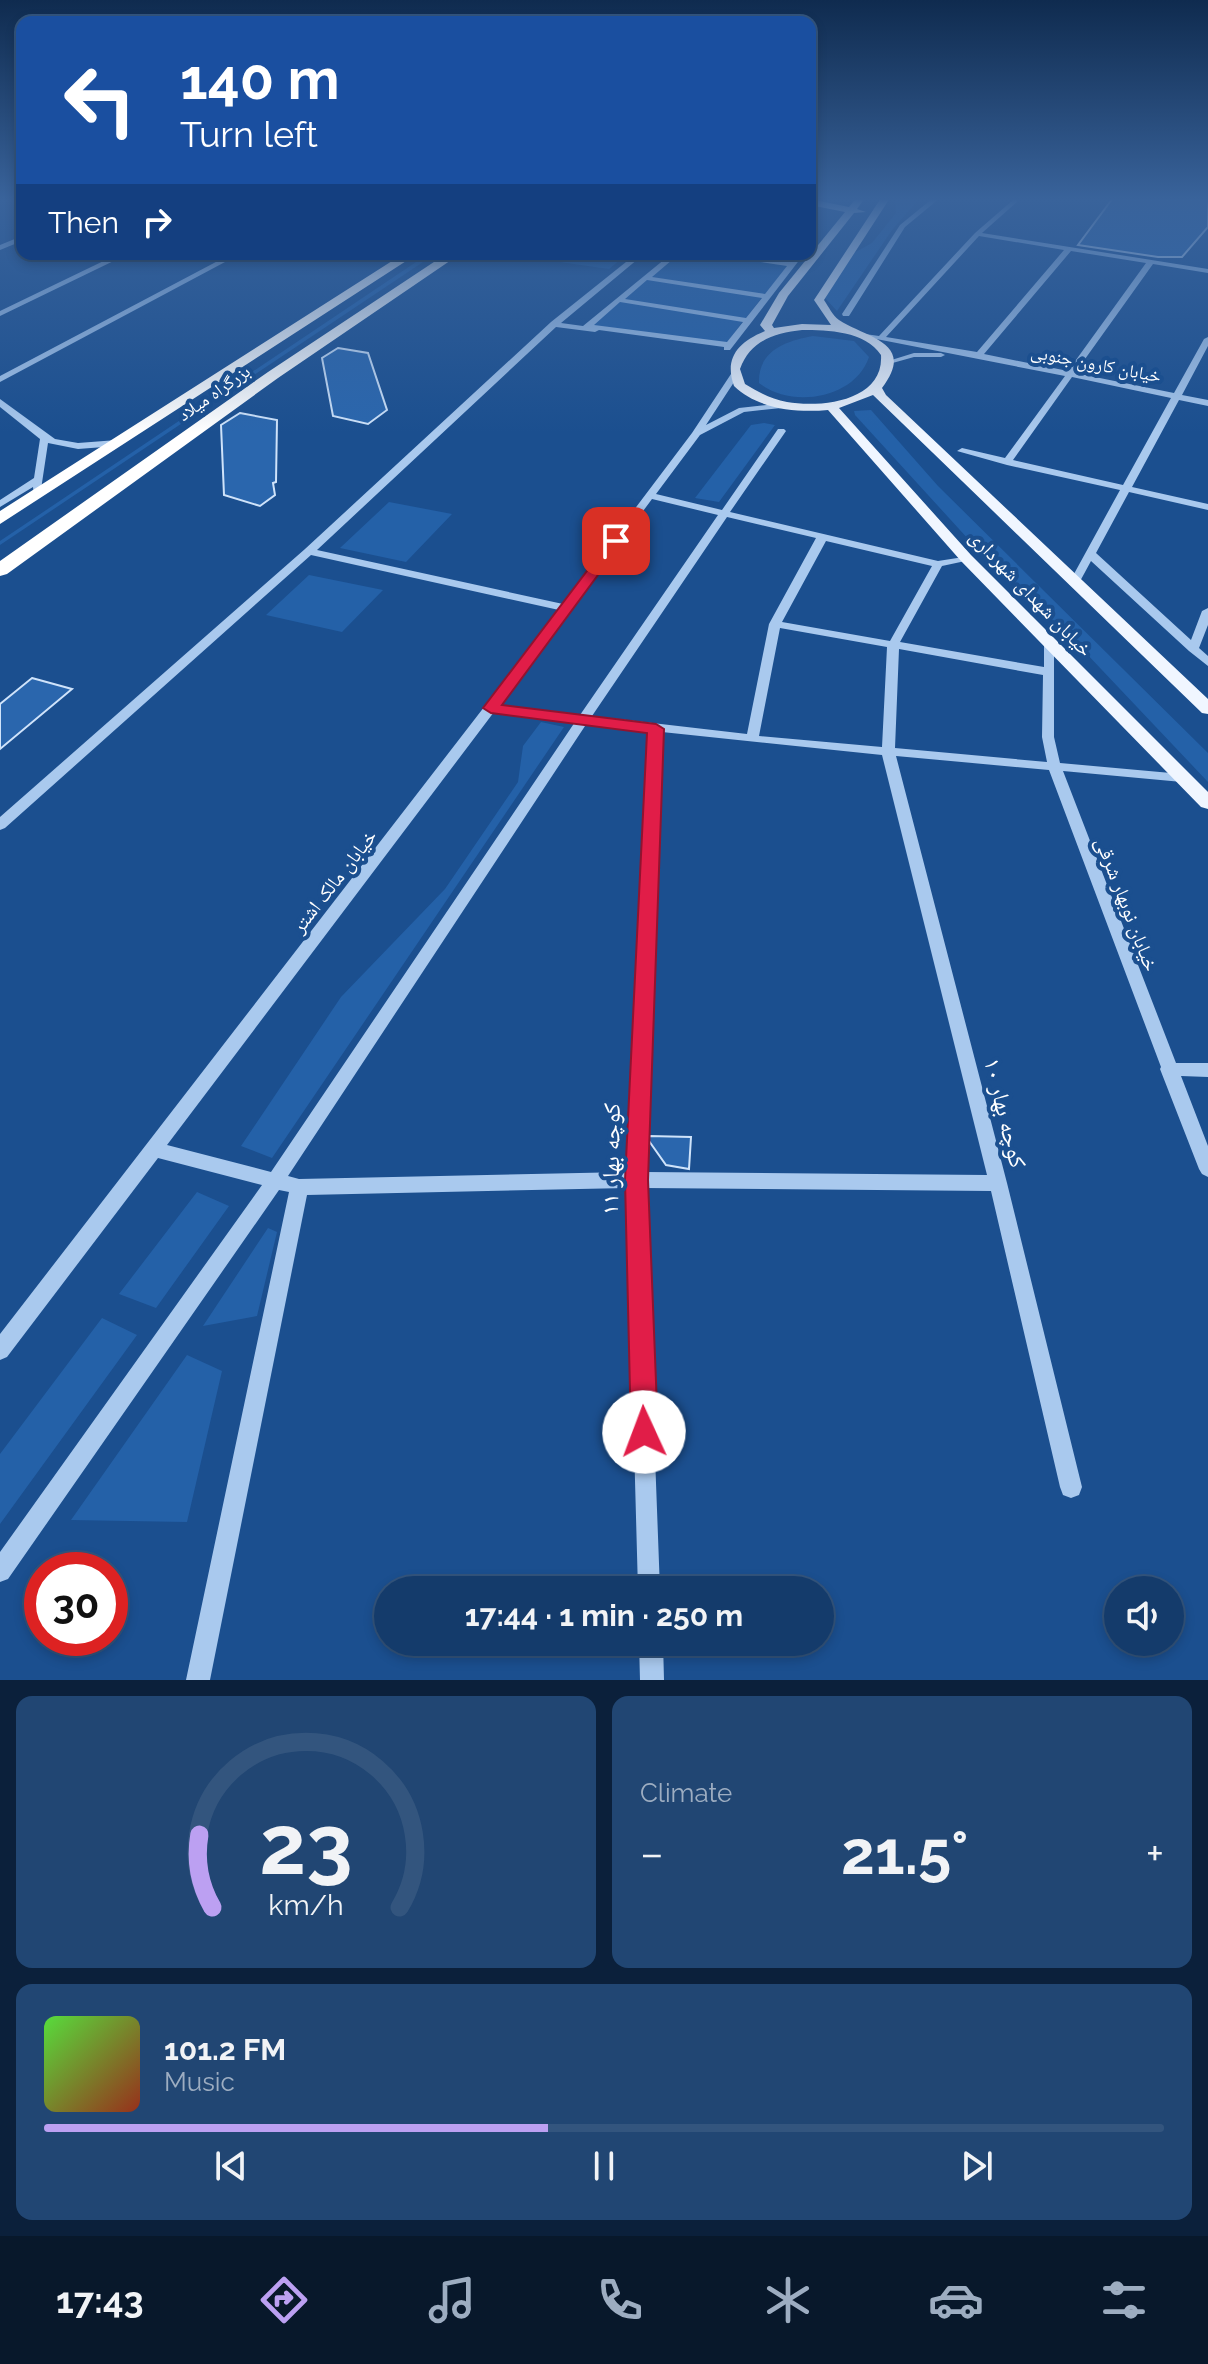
<!DOCTYPE html>
<html lang="en">
<head>
<meta charset="utf-8">
<style>
  :root { --surface:#143b6b; --page:#214673; --text:#f1f3f6; --muted:#9dadc1; --line:#33557e; --accent:#bca0f2 }
  body { margin:0; font-family:Raleway,"Noto Naskh Arabic",sans-serif; background:var(--page); color:var(--text); height:100vh; display:flex; flex-direction:column; font-size:30px; white-space:nowrap }
  * { box-sizing:border-box; margin:0 }
  p { font-size:26px; color:var(--muted) }
  .icon { flex:none; width:44px; height:44px; fill:none; stroke:currentColor; stroke-width:2; stroke-linecap:round; stroke-linejoin:round }
  .map { position:relative; height:1680px; overflow:hidden }
  .drawer { display:flex; flex-direction:column; gap:16px; padding:16px; background:#0b203b; flex:1 }
  .drawer>* { flex:none }
  .banner { position:absolute; left:16px; top:16px; width:800px; height:244px; border-radius:16px; box-shadow:0 4px 12px #0003,0 0 0 2px var(--line); background:#1a4fa0; color:#fff; overflow:hidden }
  .tools { position:absolute; left:1104px; top:1576px; display:grid; gap:16px }
  .tools a { display:grid; place-items:center; width:80px; height:80px; border-radius:50%; background:var(--surface); box-shadow:0 4px 12px #0003,0 0 0 2px var(--line); font-size:40px }
  .speed { position:absolute; left:24px; top:1552px; display:flex; gap:16px; font-size:40px; font-weight:700; text-align:center }
  .speed>* { display:grid; place-content:center; width:104px; height:104px; border-radius:50%; background:var(--surface); box-shadow:0 4px 12px #0003,0 0 0 2px var(--line); line-height:1 }
  .speed .limit { border:12px solid #d22; background:#fff; color:#111 }
  .pin { position:absolute; display:grid; place-items:center; width:68px; height:68px; color:#fff; margin:-34px; border-radius:16px; box-shadow:0 4px 12px #0006 }
  .me { position:absolute; width:88px; margin:-44px; rotate:358deg; stroke-linejoin:round; filter:drop-shadow(0 0 6px #0008) }
  .turn { display:flex; align-items:center; gap:28px; height:168px; padding:0 32px; font-size:36px }
  .turn .icon { width:104px; height:104px; stroke-width:2.5 }
  .turn b { display:block; font-size:56px; line-height:68px }
  .then { display:flex; align-items:center; height:76px; padding:0 32px; background:#0003; gap:16px; font-size:30px }
  .big { font-size:60px; font-weight:700; line-height:1.1 }
  .drawer .card { flex:1; display:flex; flex-direction:column; justify-content:center; gap:12px; min-width:0; padding:0 28px; border-radius:16px; background:var(--page) }
  .drawer .dial { align-items:center; gap:0 }
  .dial svg { height:208px; overflow:visible; fill:none; stroke:var(--line); stroke-width:7; stroke-linecap:round; text-anchor:middle }
  .dial text { fill:var(--text); stroke:none }
  .song { display:flex; align-items:center; gap:24px }
  .cover { width:96px; height:96px; border-radius:12px; background:linear-gradient(135deg,hsl(110 70% 55%),hsl(10 70% 35%)) }
  .played { height:8px; border-radius:4px; background:linear-gradient(90deg,var(--accent) 45%,var(--line) 45%) }
  .keys { display:flex; justify-content:space-around; direction:ltr }
  .heat { display:flex; justify-content:space-between; align-items:center; font-size:44px; direction:ltr }
  .drawer .tiles { flex:1; display:grid; gap:16px; grid-template-columns:1fr 1fr }
  .card:last-child { grid-column:span 2 }
  .trip { position:absolute; left:374px; top:1576px; width:460px; height:80px; border-radius:40px; background:var(--surface); box-shadow:0 4px 12px #0003,0 0 0 2px var(--line); font-weight:700; line-height:80px; text-align:center }
  .tabs { display:flex; height:128px; justify-content:space-around; align-items:center; background:#08182b; color:var(--muted) }
  .tabs .icon { width:56px; height:56px }
  .tabs .selected { color:var(--accent) }
  .tabs b { font-size:36px; color:var(--text) }
  .map>svg:first-child { display:block }
</style>
</head>
<body>
<div class="map">
<svg width="1208" height="1680" viewBox="0 0 1208 1680">
  <rect width="100%" height="100%" fill="#1b4f8f"/>
  <path fill="#2461a8" d="M895,198H920L892,230L837,311L825,298L850,255L872,243L896,213Z
    M428,254H435L0,545V541Z
    M503,254H627L609,269Z
    M678,254H706L789,265L765,295L650,277Z
    M648,279L763,296L745,319L622,300Z
    M621,301L743,321L726,344L591,326Z
    M813,336L854,341L869,357C855,399 791,409 759,383C758,351 785,341 813,336Z
    M871,410L938,486L1208,753V782L1084,651L970,541L855,415L854,411Z
    M764,423L775,425L719,502L695,498L751,425Z
    M389,502L452,514L406,562L340,548Z
    M309,575L383,590L342,632L266,615Z
    M541,722L564,727L272,1158L241,1146L341,997L445,889L518,782L523,746Z
    M197,1192L229,1206L156,1308L119,1294Z
    M268,1228L277,1232L257,1316L203,1326Z
    M102,1318L137,1335L0,1524V1454Z
    M187,1355L222,1371L187,1522L71,1520Z"/>
  <path fill="#2a66ad" stroke="#cfe3fa" stroke-width="2" d="M1113,198H1208V227L1182,257H1158L1078,245Z
    M338,348L368,353L387,410L368,424L333,416L322,358Z
    M240,413L277,420L276,482L273,483L275,495L260,506L224,495L221,425Z
    M32,678L72,689L0,749V704Z
    M649,1136L691,1137L689,1169L666,1165L649,1141Z"/>
  <g fill="none" stroke-linecap="round" stroke-linejoin="round">
    <path fill="#a9c9ee" fill-rule="evenodd" d="M933,198H940L905,227L849,316H843L842,314L900,225Z
      M1013,200L1018,201L982,233L1208,269V273L1153,264L1075,373L1174,393L1204,339L1208,337V346L1182,395L1208,400V406L1179,400L1132,487L1208,504V510L1129,492L1096,553L1191,640L1202,611L1208,608V625L1199,648L1208,656V666L1189,651L1091,561L1078,585H1070L1069,583L1120,490L1007,465L957,451L962,448L1005,458L1065,376L861,336L865,334L879,336L975,233ZM979,236L1064,250L977,352L886,337ZM1071,251L1146,263L1068,371L984,354ZM1072,377L1171,398L1123,485L1013,460Z
      M810,224L816,228L810,235Z
      M22,236V241L0,250V245Z
      M118,254H128L0,316V311Z
      M231,254H240L0,382V376Z
      M636,254H644L561,323L583,326L671,254H679L652,277L765,294L787,266L709,254H730L790,262L796,254H804L730,350H724V347L599,330L595,332L556,327L317,550L563,604L692,433L731,374L738,376L706,425L739,408L784,403L785,405L781,408L744,412L700,435L656,494L722,510L778,429H784L786,431L730,512L938,561L970,556V560L942,566L900,642L1044,667V646L1046,644H1054V737L1060,763L1182,774L1189,778L1182,782L1063,771L1176,1063H1208V1077L1181,1076L1208,1146V1177L1202,1174L1199,1169L1160,1069L1161,1067L1049,770L896,756L1007,1183L1082,1487L1079,1495L1071,1498L1063,1495L1060,1487L991,1191L645,1188L660,1590H638L627,1188L307,1195L210,1680H186L289,1192L279,1190L8,1579L0,1582V1552L262,1185L158,1158L7,1357L0,1360V1334L559,610L311,555L5,828L0,830V817L305,549L551,322ZM647,280L762,298L746,318L625,299ZM620,302L743,322L727,342L594,325ZM652,499L718,515L580,715L499,705ZM727,517L816,538L769,624L747,734L592,716ZM826,541L932,566L890,641L782,622ZM780,628L887,647L882,747L759,736ZM899,649L1043,675L1042,737L1047,762L895,748ZM494,712L575,722L271,1172L167,1145ZM587,723L650,731L627,1172L299,1179L288,1176ZM662,732L882,755L987,1175L645,1172Z
      M914,353H941L945,355L941,357H914L889,364L885,362Z
      M0,399L55,439L78,443L117,440L122,443L117,446L78,449L48,443L40,496H34L33,487L0,507V500L34,478L40,439L0,407Z
      M639,1642H663L664,1680H640Z"/>
    <path fill="#f0f6ff" fill-rule="evenodd" d="M856,198H865L857,209L866,212L854,213L788,296L772,325L774,328L802,324L831,325L814,300L881,198H890L824,300C829,307 832,315 839,320C866,338 917,342 882,388L886,395L1208,699V714L1202,713L873,395L839,408L971,555L1208,792V809L1201,807L961,561L828,410C796,413 758,409 734,386C724,358 738,342 765,331L760,325L779,293L845,212L810,205V199L849,207ZM802,330C828,330 865,331 881,355C884,401 821,408 787,402C771,399 758,392 745,384L740,369C750,341 774,333 802,330Z"/>
    <path fill="#fff" fill-rule="evenodd" d="M403,254H417L0,524V511Z
      M446,254H460L278,378L7,574L0,576V561L268,372Z"/>
  </g>
  <linearGradient id="sky" x2="0" y2="1"><stop stop-color="#0f2b4f"/><stop offset="0.46" stop-color="#39639b"/><stop offset="1" stop-color="#39639b" stop-opacity="0"/></linearGradient>
  <rect width="1208" height="433" fill="url(#sky)"/>
  <path fill="#e11d48" stroke="#92132f" stroke-width="2" d="M612,538L623,541L502,705L656,724L664,729L648,1180L658,1432L654,1442L644,1446L635,1442L631,1432L625,1180L647,733L491,713L483,708Z"/>
  <g text-anchor="middle" stroke-width="8" stroke-linejoin="round" paint-order="stroke">
    <g font-size="18" fill="#fff" stroke="#1b4f8f">
      <text transform="translate(1096 364) rotate(11)" y="6">خیابان کارون جنوبی</text>
      <text transform="translate(214 393) rotate(-35)" y="6">بزرگراه میلاد</text>
    </g>
    <g font-size="20" fill="#fff" stroke="#1b4f8f">
      <text transform="translate(1031 593) rotate(46)" y="7">خیابان شهدای شهرداری</text>
      <text transform="translate(334 881) rotate(-52)" y="7">خیابان مالک اشتر</text>
      <text transform="translate(1127 904) rotate(69)" y="7">خیابان نوبهار شرقی</text>
    </g>
    <g font-size="24" fill="#fff" stroke="#1b4f8f">
      <text transform="translate(1005 1113) rotate(76)" y="8">کوچه بهار ۱۰</text>
      <text transform="translate(611 1159) rotate(-89)" y="8">کوچه بهار ۱۱</text>
    </g>
  </g>
</svg>
<div class="tools">
<a><svg class="icon" aria-label="sound" viewBox="0 0 24 24"><path d="M4 9h4l5-4v14l-5-4H4zM17 9q2 3 0 6"/></svg></a>
</div>
<div class="speed"><div class="limit">30</div></div>
<div class="pin" style="left:616px;top:541px;background:#d93025"><svg class="icon" aria-label="arrive" viewBox="0 0 24 24"><path d="M6 21V4h12l-3 4 3 4H6"/></svg></div>
<svg class="me" style="left:644px;top:1432px" viewBox="-20 -20 40 40"><circle r="19" fill="#fff"/><path d="M0-13L10 11 0 6-10 11z" fill="#e11d48"/></svg>
<div class="trip">17:44 · 1 min · 250 m</div>
<div class="banner">
<div class="turn"><svg class="icon" aria-label="left" viewBox="0 0 24 24"><path d="M17 20v-9H6M10 6l-5 5 5 5"/></svg><div><b>140 m</b>Turn left</div></div>
<div class="then">Then<svg class="icon" aria-label="right" viewBox="0 0 24 24"><path d="M7 20v-9h11M14 6l5 5-5 5"/></svg></div>
</div>
</div>
<section class="drawer">
<div class="tiles">
<div class="card dial"><svg viewBox="0 0 100 80">
<path d="M14 69A42 42 0 1 1 86 69"/>
<path d="M14 69A42 42 0 0 1 9 41" stroke="#bca0f2"/>
<text x="50" y="56" font-size="32" font-weight="700">23</text>
<text x="50" y="72" font-size="11">km/h</text>
</svg></div>
<div class="card"><p>Climate</p>
<div class="heat"><a>−</a><b class="big">21.5°</b><a>+</a></div>
</div>
<div class="card">
<div class="song"><i class="cover"></i><div><b>101.2 FM</b><p>Music</p></div></div>
<div class="played"></div>
<div class="keys"><svg class="icon" aria-label="previous" viewBox="0 0 24 24"><path d="M18 5L8 12l10 7zM5 5v14"/></svg><svg class="icon" aria-label="pause" viewBox="0 0 24 24"><path d="M8 5v14M16 5v14"/></svg><svg class="icon" aria-label="next" viewBox="0 0 24 24"><path d="M6 5l10 7-10 7zM19 5v14"/></svg></div>
</div>
</div>
</section>
<nav class="tabs">
<b>17:43</b>
<svg class="icon selected" aria-label="directions" viewBox="0 0 24 24"><path d="M12 3l9 9-9 9-9-9zM9 14v-3h6M13 9l2 2-2 2"/></svg>
<svg class="icon" aria-label="music" viewBox="0 0 24 24"><path d="M9 18V5l10-2v13"/><circle cx="6" cy="18" r="3"/><circle cx="16" cy="16" r="3"/></svg>
<svg class="icon" aria-label="phone" viewBox="0 0 24 24"><path d="M5 4h4l2 5-3 2q2 4 5 5l2-3 5 2v4C11 20 4 13 5 4z"/></svg>
<svg class="icon" aria-label="climate" viewBox="0 0 24 24"><path d="M12 3v18M4 7l16 10M4 17L20 7"/></svg>
<svg class="icon" aria-label="car" viewBox="0 0 24 24"><path d="M5 17H2v-5l4-1 3-4h7l3 4 3 1v5h-3M9 17h6M6 11h13"/><circle cx="7" cy="17" r="2"/><circle cx="17" cy="17" r="2"/></svg>
<svg class="icon" aria-label="filters" viewBox="0 0 24 24"><path d="M4 7h16M4 17h16"/><circle cx="9" cy="7" r="2"/><circle cx="15" cy="17" r="2"/></svg>
</nav>
</body>
</html>
